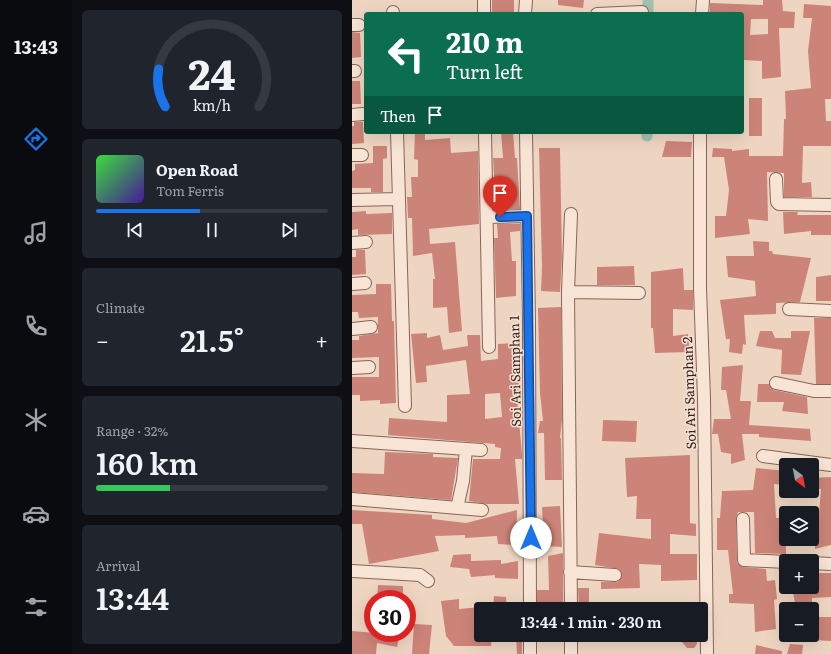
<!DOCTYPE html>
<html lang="en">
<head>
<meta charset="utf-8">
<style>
  :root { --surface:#171b24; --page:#20242c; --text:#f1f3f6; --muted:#9ea1a6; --line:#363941; --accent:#1a73e8 }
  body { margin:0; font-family:Literata,serif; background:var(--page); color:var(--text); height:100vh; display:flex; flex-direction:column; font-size:15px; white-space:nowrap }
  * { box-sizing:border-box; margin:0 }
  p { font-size:13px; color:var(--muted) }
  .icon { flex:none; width:22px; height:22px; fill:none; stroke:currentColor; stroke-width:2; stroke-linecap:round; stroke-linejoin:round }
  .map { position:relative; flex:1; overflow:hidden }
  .drawer { display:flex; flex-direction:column; gap:10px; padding:10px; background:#0d0f14; width:280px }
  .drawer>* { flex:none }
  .hud { position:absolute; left:12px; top:12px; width:380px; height:122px; border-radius:4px; box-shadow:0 4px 16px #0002; background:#0b6e4f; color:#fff; overflow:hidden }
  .needle { width:26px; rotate:148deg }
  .tools { position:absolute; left:427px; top:458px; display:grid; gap:8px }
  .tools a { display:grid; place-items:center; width:40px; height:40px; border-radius:4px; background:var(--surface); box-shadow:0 4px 16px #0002; font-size:20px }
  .speed { position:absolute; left:12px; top:590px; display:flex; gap:8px; font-size:20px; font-weight:700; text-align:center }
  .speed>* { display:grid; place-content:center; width:52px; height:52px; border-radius:50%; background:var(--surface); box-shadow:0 4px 16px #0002; line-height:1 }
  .speed .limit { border:6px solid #d22; background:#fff; color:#111 }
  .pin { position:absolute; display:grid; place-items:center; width:34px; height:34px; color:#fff; margin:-41px -17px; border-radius:50% 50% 50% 0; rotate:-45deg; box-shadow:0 0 4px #0007 }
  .pin .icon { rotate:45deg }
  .me { position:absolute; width:44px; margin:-22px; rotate:0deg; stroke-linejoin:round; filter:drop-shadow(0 0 3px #0008) }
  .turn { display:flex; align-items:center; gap:14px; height:84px; padding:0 16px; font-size:18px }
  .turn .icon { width:52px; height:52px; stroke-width:2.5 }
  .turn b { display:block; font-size:28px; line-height:34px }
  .then { display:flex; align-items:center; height:38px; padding:0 16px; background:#0003; gap:8px; font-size:15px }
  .big { font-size:30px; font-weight:600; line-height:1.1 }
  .drawer .tile { flex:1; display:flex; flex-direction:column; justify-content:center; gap:6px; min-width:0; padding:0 14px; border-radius:6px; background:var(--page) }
  .drawer .dial { align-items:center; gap:0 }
  .dial svg { height:104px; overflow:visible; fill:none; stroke:var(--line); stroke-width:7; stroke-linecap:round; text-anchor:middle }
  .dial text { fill:var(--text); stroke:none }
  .song { display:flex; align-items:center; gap:12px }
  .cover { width:48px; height:48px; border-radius:6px; background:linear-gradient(135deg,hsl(120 70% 55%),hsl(260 70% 35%)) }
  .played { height:4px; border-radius:2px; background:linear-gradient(90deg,var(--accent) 45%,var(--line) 45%) }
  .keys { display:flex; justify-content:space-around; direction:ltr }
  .heat { display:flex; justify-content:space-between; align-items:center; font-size:22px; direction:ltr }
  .charge { height:6px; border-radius:3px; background:linear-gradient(90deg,#34c759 32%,var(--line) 0) }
  .trip { position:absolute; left:122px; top:602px; width:234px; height:40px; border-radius:4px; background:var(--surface); box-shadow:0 4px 16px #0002; font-weight:600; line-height:40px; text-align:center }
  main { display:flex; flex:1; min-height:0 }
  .menu { display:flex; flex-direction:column; width:72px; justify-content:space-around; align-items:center; background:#090b0e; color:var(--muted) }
  .menu .icon { width:28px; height:28px }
  .menu .active { color:var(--accent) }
  .menu b { font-size:18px; color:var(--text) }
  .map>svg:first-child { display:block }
</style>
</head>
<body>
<main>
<nav class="menu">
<b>13:43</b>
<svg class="icon active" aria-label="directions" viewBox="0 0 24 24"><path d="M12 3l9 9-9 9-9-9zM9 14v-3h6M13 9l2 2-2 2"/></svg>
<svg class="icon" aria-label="music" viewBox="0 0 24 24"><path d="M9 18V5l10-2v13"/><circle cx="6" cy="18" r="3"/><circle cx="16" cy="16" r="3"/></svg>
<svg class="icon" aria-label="phone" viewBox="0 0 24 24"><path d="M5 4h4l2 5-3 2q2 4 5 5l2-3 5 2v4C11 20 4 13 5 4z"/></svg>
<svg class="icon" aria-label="climate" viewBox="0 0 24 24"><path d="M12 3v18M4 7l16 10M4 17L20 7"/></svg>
<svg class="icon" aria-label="car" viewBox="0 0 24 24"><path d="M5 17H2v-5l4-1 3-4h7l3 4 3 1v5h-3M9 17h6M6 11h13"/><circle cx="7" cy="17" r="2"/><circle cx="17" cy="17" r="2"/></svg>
<svg class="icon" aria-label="filters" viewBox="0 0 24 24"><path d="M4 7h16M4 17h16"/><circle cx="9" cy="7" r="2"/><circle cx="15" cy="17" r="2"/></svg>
</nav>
<section class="drawer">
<div class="tile dial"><svg viewBox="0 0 100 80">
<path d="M14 69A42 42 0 1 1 86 69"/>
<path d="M14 69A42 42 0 0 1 9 40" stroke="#1a73e8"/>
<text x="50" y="56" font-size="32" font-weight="700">24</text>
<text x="50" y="72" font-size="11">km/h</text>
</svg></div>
<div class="tile">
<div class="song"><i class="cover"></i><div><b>Open Road</b><p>Tom Ferris</p></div></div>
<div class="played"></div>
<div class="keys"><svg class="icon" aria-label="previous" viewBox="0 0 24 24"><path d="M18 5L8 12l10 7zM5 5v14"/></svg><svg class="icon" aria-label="pause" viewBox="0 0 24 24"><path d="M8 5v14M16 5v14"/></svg><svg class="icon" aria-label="next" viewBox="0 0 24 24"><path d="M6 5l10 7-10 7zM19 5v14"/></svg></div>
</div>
<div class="tile"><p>Climate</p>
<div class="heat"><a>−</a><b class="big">21.5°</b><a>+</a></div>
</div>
<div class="tile"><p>Range · 32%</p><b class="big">160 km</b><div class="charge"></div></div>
<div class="tile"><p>Arrival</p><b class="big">13:44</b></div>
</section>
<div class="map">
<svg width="479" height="654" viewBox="0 0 479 654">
  <rect width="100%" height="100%" fill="#eed5c2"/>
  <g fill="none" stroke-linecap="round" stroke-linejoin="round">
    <path stroke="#a4c0b0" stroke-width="11" d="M296,14V0
      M295,136V132"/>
  </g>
  <path fill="#cc8478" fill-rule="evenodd" d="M140,0H162V14H140Z
    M206,0H232L231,8L206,5Z
    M411,0H430L431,11L443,12L442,28H427L429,77L410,79V61L390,60V14H358V3L411,5ZM399,19H416V34L398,35Z
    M452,4L479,6V99H473L474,121H479V146H451L450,183L459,182L460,197H432V173L415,172L416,221L396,219L398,234L363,238V216H374L377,190L372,157H360L361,148L380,149V151L397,149V156H431L432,119H434L433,91L459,88L456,51L460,18H451Z
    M0,32L8,33L9,57L0,58Z
    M0,81H8L9,104H0Z
    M397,98H410V136H397Z
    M2,122H11L12,143L0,144V126H2Z
    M63,132H73V140L98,138L99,153L126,151L127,224L77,229L78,244L103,242L110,331L97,333L95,307L81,308V279H83L80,253L61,256L60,218H56L55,197H60L59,177H66V160L62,159Z
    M149,132H161L163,158H165L168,209H144L141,158H151Z
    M314,141L340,142L339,157H310Z
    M21,146H35V158L31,159V192H19V188H0V171L3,170V164L21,163Z
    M187,148H208L210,257L208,292L189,291L190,267Z
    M14,211V214L40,213V234L6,235V229L0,230V212Z
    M431,212H446L445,215H479V235H459V231L432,234Z
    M145,224H168V231L158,232L160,261H164V296L144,298L142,238H146Z
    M401,241L417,242V251H420L421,254L459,258L448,302L424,303V314L392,315L394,345L391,344L390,354L377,352L378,339H374L368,300L404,296L403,281L376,277L374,256H402Z
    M4,250H13L14,274L0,275V257H4Z
    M282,266L283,285H245V267Z
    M331,268L332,290H341V310L321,309V336L336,334L338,352L303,353L301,328H299V272Z
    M479,275V301H464V277Z
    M24,284H39L40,321H42L44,403L28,404V400L8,401V395H0V377H27V357L0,358V340H7V336L26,333V317L7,318L6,312H0V295L24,294Z
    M209,307L210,420L208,438H209L210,480H193L192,433H186L188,421H191L188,393L186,308Z
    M462,318H479V384H464Z
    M408,331H420L423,338H439V331H458L449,375L429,374L430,350L404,346Z
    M75,333V338L88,335L91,350L116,346L115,335H128L129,361L146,359V344L165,343L168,398H165L170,454V459H163L167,504H135L117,501L121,459H148L149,448L143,447V444L36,435L37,418L95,422V395L118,394L114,360L74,366L75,382L64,383L59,334ZM148,393L150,417L133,419V394Z
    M391,365L388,401H399L397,425L458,429L459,441L407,437V434H390L393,460L379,464V454L369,452L366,434H360L362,419H379L374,390H369L370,367Z
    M406,384H417L422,390L455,397L456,414L430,411L432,402H405Z
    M251,420L285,421L284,442L250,441Z
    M33,452L81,454V457L106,458L99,500L0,492V473L32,474Z
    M338,455V523L344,524V536L318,534V554H345V580L309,581V565L287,564L288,588L249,589V582H266L270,575L267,569L243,565L247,533L299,539V519H284L285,496L275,497L273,458Z
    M404,468L434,471V485L422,484L424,518L434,517V554L403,553L402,512H386L384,519L385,563L391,567L414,569L415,581L423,580L425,599L422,600L424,629L403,632L402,604L377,603V594H381L376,550H365V518H368L370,491L401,490Z
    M479,477V545L463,549V514H467L469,489L460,488V478Z
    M208,506L210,547L192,546L190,507Z
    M0,510L80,515V519L114,523L165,510L164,545L146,544L145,536L113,538V535L83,536L87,551L17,564L10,524H0Z
    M211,553V605L185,606V590H197L196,556Z
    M119,554V561L149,560V564L166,561V579L143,578V575L119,577L117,569L98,567L101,555Z
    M460,573H479V597L460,598V609H444L441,592L460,590Z
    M26,585L51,586V599H25Z
    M226,588H237V609H227Z
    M142,596L154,597L155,609H141Z
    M107,599V609L129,607V635H140L139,646H102L94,636L89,601Z
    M463,617H479V641L461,640Z
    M62,624L80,625L77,654H60Z
    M0,631L48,635L45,647L25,643L24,654H0Z
    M164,635H170V654H165Z
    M336,635L345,638V644L342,648H335L329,641Z
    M438,644L451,645L450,654H435Z
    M404,645L430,651V654H403Z"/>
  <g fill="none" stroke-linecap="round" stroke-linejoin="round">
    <g stroke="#876559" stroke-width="14">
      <path id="minor" d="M132,0V14
        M41,12V14
        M173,14L174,0
        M245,14L290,12
        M350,14L351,0
        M0,25H7
        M0,71H3
        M0,115L11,114
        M45,132L53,406
        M133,132L137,347
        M174,132L177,322L178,609
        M348,132V288L352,398L355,654
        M0,155H10
        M424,179L425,202L427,204L479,205
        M0,200L47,199
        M135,217L175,216
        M0,243L14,242
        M0,284L13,283
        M216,292L287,293
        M437,309L479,311
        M0,329L19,327
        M0,368L17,367
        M424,383L462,391H479
        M0,441L129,450
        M411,456L479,465
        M0,499L130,510
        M105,508L111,481L114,449
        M391,519L392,560L434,562
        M460,563L479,564
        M0,571L68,575L76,581
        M218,572L263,575
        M219,609L216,292L219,214
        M219,635V654
        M178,654V635"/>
    </g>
    <use href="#minor" stroke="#f8e4d5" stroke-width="12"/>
  </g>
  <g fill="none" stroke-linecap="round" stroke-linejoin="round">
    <g stroke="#114b97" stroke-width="10">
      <path id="route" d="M148,217L175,216L179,538"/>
    </g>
    <use href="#route" stroke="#1a73e8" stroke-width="7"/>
  </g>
  <g text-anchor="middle" stroke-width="3" stroke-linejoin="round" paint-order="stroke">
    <g font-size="13" fill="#37231e" stroke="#f5e1d2">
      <text transform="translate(163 371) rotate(-91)" y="5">Soi Ari Samphan 1</text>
      <text transform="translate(337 393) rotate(-92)" y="5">Soi Ari Samphan 2</text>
    </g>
  </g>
</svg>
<div class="tools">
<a><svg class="needle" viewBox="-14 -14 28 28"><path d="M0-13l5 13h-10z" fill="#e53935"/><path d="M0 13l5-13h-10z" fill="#9ea1a6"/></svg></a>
<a><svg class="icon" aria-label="layers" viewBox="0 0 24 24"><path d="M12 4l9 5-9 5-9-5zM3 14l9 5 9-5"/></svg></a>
<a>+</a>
<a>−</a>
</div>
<div class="speed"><div class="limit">30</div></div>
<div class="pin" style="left:148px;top:217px;background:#d93025"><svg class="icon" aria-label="arrive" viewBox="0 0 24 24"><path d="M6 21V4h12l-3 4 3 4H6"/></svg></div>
<svg class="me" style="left:179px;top:538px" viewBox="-20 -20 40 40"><circle r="19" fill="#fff"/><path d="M0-13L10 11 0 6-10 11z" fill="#1a73e8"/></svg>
<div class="trip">13:44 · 1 min · 230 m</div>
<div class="hud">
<div class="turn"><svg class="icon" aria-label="left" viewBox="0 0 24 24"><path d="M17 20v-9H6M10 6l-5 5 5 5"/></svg><div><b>210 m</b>Turn left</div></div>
<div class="then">Then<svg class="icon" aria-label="arrive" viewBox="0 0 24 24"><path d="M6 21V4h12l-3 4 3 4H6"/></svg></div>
</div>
</div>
</main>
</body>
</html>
